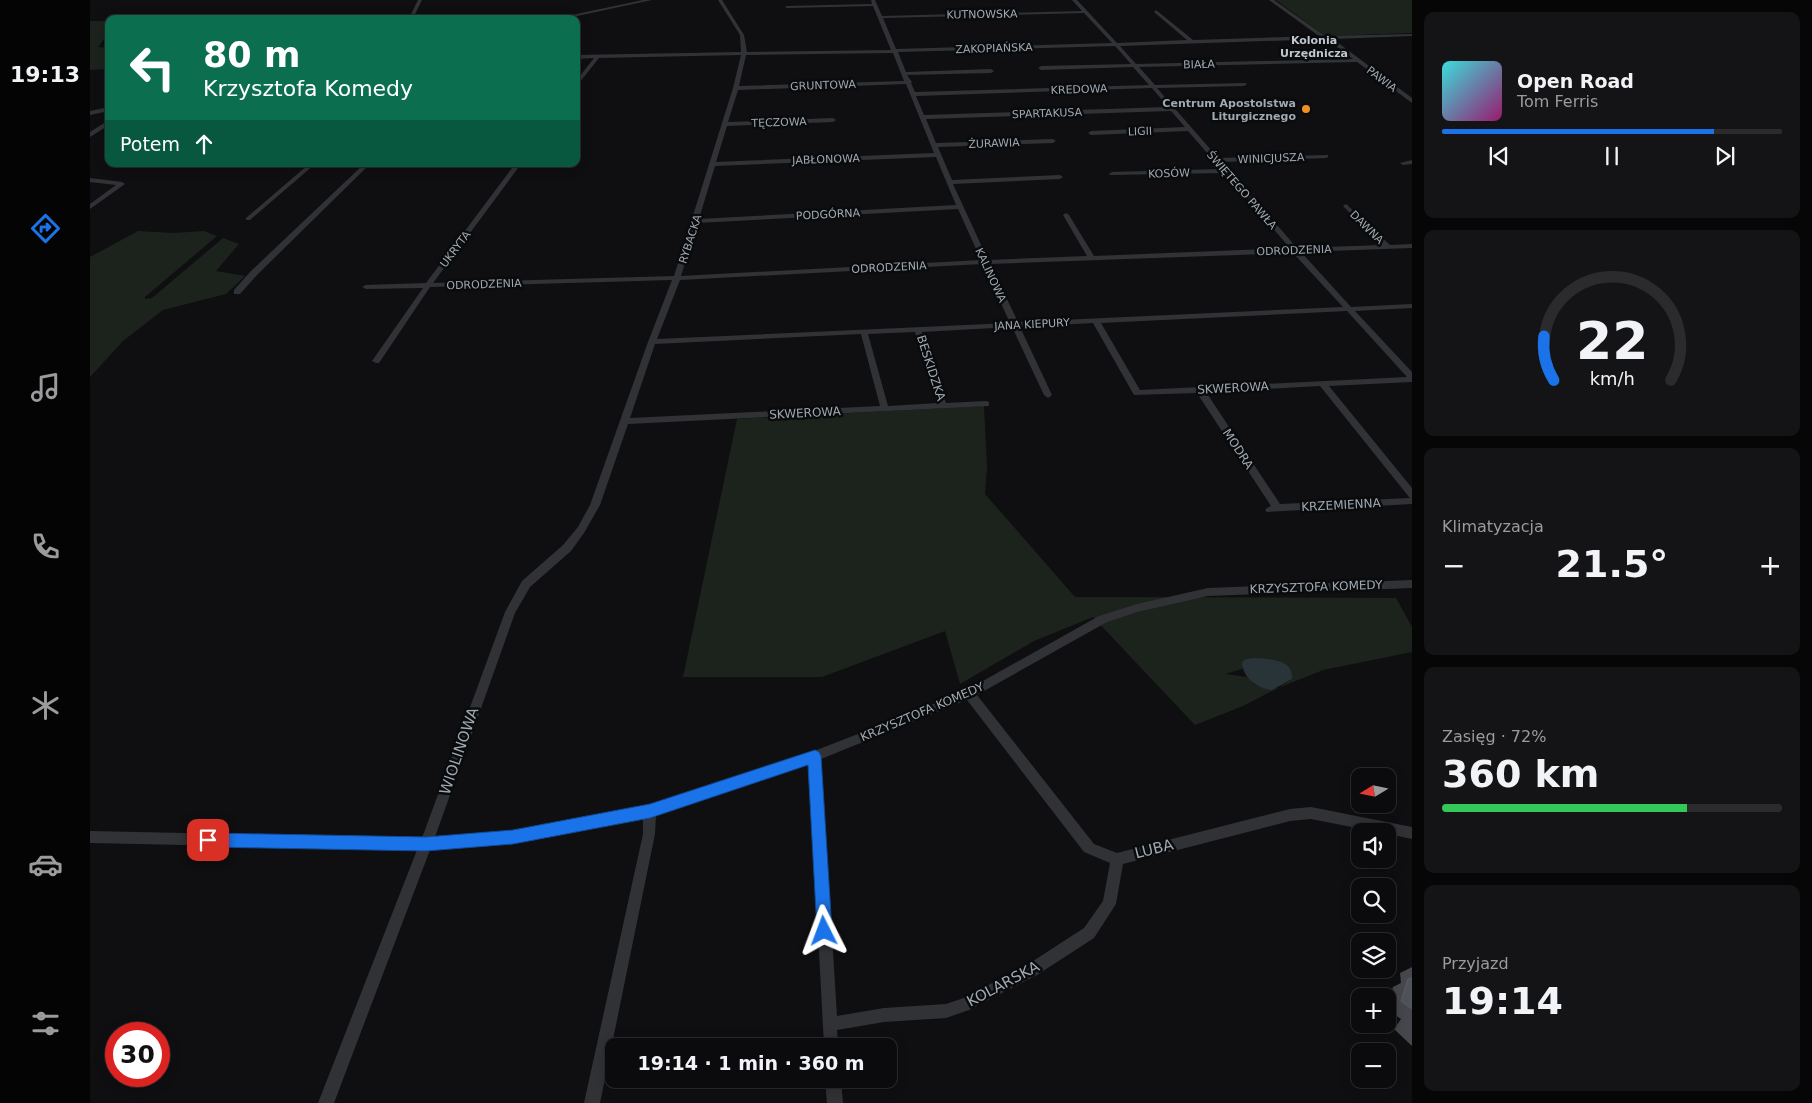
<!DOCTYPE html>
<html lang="pl">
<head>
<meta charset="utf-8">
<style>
  :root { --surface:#0b0b0d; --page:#141416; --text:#f1f3f6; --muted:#9a9b9d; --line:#2b2b2e; --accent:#1a73e8 }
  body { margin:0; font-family:"DejaVu Sans",sans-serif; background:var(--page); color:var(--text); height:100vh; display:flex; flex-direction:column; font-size:19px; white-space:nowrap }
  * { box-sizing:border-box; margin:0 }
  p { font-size:16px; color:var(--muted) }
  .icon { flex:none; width:28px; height:28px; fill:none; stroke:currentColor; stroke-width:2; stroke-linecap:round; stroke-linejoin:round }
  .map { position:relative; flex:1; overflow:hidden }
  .panel { display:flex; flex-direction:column; gap:12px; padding:12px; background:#060607; width:400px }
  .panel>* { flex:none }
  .banner { position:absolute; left:15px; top:15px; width:475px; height:152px; border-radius:10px; box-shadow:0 2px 12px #0003,0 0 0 1px var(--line); background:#0b6e4f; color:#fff; overflow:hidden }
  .needle { width:32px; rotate:260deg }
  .fabs { position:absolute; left:1261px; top:768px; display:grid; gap:10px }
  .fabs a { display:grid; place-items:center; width:45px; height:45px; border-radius:10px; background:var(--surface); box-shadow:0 2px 12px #0003,0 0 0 1px var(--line); font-size:25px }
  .speed { position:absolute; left:15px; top:1022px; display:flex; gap:10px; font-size:25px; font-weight:700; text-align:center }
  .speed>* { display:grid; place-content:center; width:65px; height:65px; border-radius:50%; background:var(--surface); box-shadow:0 2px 12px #0003,0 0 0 1px var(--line); line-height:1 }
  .speed .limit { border:8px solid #d22; background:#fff; color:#111 }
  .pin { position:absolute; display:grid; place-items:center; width:42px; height:42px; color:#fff; margin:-21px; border-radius:10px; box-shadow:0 2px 8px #0006 }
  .me { position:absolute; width:55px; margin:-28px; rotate:357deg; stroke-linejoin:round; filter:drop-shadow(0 0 4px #0008) }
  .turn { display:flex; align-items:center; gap:18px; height:105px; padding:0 15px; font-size:22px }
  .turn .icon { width:65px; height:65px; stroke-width:2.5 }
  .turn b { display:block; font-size:35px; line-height:42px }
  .then { display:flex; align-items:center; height:48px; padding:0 15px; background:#0003; gap:10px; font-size:19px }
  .big { font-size:38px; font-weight:800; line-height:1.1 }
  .panel .card { flex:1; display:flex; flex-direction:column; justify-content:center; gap:8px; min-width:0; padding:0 18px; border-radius:10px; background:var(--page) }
  .panel .dial { align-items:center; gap:0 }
  .dial svg { height:130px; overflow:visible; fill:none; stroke:var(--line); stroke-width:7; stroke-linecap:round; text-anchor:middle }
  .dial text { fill:var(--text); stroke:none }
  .song { display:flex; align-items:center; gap:15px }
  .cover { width:60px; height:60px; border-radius:8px; background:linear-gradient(135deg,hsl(180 70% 55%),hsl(320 70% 35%)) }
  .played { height:5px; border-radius:2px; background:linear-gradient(90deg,var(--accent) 80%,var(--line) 80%) }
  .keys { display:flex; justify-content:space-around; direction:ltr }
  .heat { display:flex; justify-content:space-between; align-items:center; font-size:28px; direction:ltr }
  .charge { height:8px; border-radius:4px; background:linear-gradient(90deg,#34c759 72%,var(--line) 0) }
  .trip { position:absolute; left:515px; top:1038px; width:292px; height:50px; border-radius:10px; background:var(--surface); box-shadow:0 2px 12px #0003,0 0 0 1px var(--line); font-weight:800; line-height:50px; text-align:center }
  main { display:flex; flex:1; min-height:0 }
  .tab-bar { display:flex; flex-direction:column; width:90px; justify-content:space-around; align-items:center; background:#040405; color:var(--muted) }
  .tab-bar .icon { width:35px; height:35px }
  .tab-bar .current { color:var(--accent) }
  .tab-bar b { font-size:22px; color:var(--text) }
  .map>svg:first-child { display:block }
</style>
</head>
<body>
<main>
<nav class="tab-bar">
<b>19:13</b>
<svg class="icon current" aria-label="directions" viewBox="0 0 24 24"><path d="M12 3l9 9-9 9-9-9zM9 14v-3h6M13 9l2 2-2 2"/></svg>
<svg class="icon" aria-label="music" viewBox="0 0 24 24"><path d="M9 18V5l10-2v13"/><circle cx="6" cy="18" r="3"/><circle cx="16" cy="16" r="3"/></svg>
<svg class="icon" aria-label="phone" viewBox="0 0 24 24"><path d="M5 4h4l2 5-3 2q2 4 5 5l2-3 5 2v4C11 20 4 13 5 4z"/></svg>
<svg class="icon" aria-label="climate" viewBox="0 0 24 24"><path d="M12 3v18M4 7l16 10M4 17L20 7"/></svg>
<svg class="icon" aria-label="car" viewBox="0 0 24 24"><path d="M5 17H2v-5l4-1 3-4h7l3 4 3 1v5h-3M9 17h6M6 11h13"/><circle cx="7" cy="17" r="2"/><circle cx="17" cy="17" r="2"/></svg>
<svg class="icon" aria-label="filters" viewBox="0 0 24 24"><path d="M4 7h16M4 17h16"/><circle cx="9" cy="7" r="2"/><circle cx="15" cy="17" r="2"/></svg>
</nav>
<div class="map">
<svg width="1322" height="1103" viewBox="0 0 1322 1103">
  <rect width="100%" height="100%" fill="#0f0f11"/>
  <path fill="#1c231c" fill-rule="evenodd" d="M1186,0H1322V33L1235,36Z
    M0,21H19V33L8,47L19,48V69L0,70Z
    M48,231L83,233L114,231L127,236L55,297V299L62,298L133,238L149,244L126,271L155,276L136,294L73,310L33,341L0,377V257Z
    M894,406L897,467L895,494L985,597L1306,598L1322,627V652L1233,670L1188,688L1153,706L1105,725L1003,617L944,641L870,684L855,631L732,677H593L647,419ZM1165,658L1190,661L1202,679L1188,688L1165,685L1157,677L1135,674L1152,669Z"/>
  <path fill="#293439" d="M1165,658C1179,659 1204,659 1202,679L1182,690C1166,688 1153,678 1152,662L1156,659Z"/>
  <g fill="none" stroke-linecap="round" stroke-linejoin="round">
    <path fill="#303236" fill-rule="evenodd" d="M328,0H332L325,14L330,19H325L321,14Z
      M553,0H562L473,19H463Z
      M628,0H632L654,35L657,52L801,50L783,6L697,8L695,7L697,6L782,4L781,0H785L792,16L992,11L982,0H987L1027,43L1097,40L1064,12L1066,10L1103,40L1229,36L1179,0H1184L1235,36L1322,34V36L1243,39L1322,98V103L1267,62L1049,67L1065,85L1156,83L1157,84L1154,86L1067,88L1128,158L1238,155V157L1236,158L1132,162L1207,248L1292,245L1253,206L1256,204L1300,245L1322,244V248L1211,252L1261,307L1322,304V308L1265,311L1322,372V382L1239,386L1322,488V504L1177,512L1175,510L1177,508L1181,506L1107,393L1044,395L1003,323L930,327L962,395L958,398L954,395L922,327L832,332L856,403L896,401L899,402V406L538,424L510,505L494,533L481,551L440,587L425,613L345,837L401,834L500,817L560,805L602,792L724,751L799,722L875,691L1009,616L1047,604L1118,588L1322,580V588L1118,596L1047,612L1017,622L887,695L1004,844L1027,853L1200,809L1221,807L1322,827V839L1298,834V831H1282L1221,819L1200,821L1033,864L1026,904L1004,938L947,975L879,1010L856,1018L794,1022L747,1030L748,1046H734L719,763L566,815L565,834L510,1103H494L553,834V818L401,846L340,850L244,1103H228L327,850L0,843V831L332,838L415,612L432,581L473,545L488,527L500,505L558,342L582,280L340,287L289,363H286L282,361L333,288L276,289L272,287L276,285L336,283L425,164H431L343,283L584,276L643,88L651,55L509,58L486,87V81L504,58L486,59V55L651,52L650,35ZM994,13L1022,43L806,49L793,18ZM1237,39L1263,59L1046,64L1030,46ZM1025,46L1041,64L951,66L948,68L951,70L1043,67L1059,85L825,92L821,83L822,82L817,75L901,73L904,71L901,69L816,72L808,52ZM803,53L814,81L649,86L656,55ZM816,84L844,153L626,162L637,126L743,122L746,120L743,118L638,122L648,90ZM1062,88L1078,107L834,115L826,96ZM1081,111L1095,127L1001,131L998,133L1001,135L1098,131L1131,169L1022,172L1019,174L1020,175L1135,173L1200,248L1004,256L979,215L976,213L973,215L997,256L898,260L863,184L970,179L973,177L970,175L862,180L848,147L963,143L966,141L963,139L846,143L836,119ZM846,157L866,205L609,219L625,166ZM868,209L891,260L591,276L607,223ZM1203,253L1253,307L928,322L900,264ZM893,264L920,323L567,339L590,280ZM1257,311L1317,377L1050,390L1011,323ZM825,332L848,403L798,406L778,334ZM771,334L790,406L540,418L565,344ZM1230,386L1319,497L1320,498L1190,504L1116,392ZM877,700L994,852L1020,863L1013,901L994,928L937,965L871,999L856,1004L794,1008L747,1016L731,759Z
      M19,107V111L0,115V111Z
      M19,120V125L0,137V132Z
      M1322,160V164L1313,165L1310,163Z
      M219,164H225L160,220H156V218Z
      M274,164H280L167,275L150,294H144V290L161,271Z
      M0,178L32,182L35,184L0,209V204L26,185L0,182Z
      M735,1079H751L753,1103H737Z"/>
  </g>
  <path fill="#45474c" d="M1322,967V1046L1304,1029L1311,1019L1298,1010V1002L1303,987L1311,983L1310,973Z"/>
  <path fill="#4f5257" stroke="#5b5f65" d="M1322,978V1009L1311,1001L1318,979Z"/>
  <path fill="#1a73e8" stroke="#114b97" d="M725,750L729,752L731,756L742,931L740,936L734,939L729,936L727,931L718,765L560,818L423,844L336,851L118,847L113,845L111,840L113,835L118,833L336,837L423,830L560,804Z"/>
  <circle fill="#f18f27" stroke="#0a0b0c" stroke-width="2" cx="1216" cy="109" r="5"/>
  <g text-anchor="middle" stroke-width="5" stroke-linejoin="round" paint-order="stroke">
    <g font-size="11" fill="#a0a8b2" stroke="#0a0b0c">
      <text transform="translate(892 14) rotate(-1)" y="4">KUTNOWSKA</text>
      <text transform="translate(904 48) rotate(-2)" y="4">ZAKOPIAŃSKA</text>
      <text transform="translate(1109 64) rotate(-2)" y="4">BIAŁA</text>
      <text transform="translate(1292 79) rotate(37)" y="4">PAWIA</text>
      <text transform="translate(733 85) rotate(-2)" y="4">GRUNTOWA</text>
      <text transform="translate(989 89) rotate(-2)" y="4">KREDOWA</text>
      <text transform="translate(957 113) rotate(-2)" y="4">SPARTAKUSA</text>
      <text transform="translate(689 122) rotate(-2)" y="4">TĘCZOWA</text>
      <text transform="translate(1050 131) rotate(-2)" y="4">LIGII</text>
      <text transform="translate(904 143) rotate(-2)" y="4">ŻURAWIA</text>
      <text transform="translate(1181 158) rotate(-2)" y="4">WINICJUSZA</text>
      <text transform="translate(736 159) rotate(-2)" y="4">JABŁONOWA</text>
      <text transform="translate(1079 173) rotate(-2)" y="4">KOSÓW</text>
      <text transform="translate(1152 190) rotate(49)" y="4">ŚWIĘTEGO PAWŁA</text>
      <text transform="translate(738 214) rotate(-3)" y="4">PODGÓRNA</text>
      <text transform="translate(1277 227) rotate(44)" y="4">DAWNA</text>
      <text transform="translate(600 239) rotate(-72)" y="4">RYBACKA</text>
      <text transform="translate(365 249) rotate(-53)" y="4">UKRYTA</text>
      <text transform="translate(1204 250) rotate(-2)" y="4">ODRODZENIA</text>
      <text transform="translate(799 267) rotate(-3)" y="4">ODRODZENIA</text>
      <text transform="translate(901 275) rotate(65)" y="4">KALINOWA</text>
      <text transform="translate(394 284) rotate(-2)" y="4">ODRODZENIA</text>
      <text transform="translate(942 324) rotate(-3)" y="4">JANA KIEPURY</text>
    </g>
    <g font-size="11" font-weight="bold" fill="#c1c6ce" stroke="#0a0b0c">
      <text x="1224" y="44">Kolonia<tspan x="1224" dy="13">Urzędnicza</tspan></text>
    </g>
    <g font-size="11" font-weight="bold" fill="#a0a8b2" stroke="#0a0b0c" text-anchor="end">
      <text x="1206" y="107">Centrum Apostolstwa<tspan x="1206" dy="13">Liturgicznego</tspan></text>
    </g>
    <g font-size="12" fill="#a0a8b2" stroke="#0a0b0c">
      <text transform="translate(841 368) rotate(72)" y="4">BESKIDZKA</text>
      <text transform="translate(1143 388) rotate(-3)" y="4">SKWEROWA</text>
      <text transform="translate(715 413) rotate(-3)" y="4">SKWEROWA</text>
      <text transform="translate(1148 449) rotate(57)" y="4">MODRA</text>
      <text transform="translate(1251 505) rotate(-3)" y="4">KRZEMIENNA</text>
      <text transform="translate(1226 587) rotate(-2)" y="4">KRZYSZTOFA KOMEDY</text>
      <text transform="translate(832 712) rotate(-23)" y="4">KRZYSZTOFA KOMEDY</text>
    </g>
    <g font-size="15" fill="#a0a8b2" stroke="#0a0b0c">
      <text transform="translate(369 751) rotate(-71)" y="5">WIOLINOWA</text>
      <text transform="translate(1064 849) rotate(-14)" y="5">LUBA</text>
      <text transform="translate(913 984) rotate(-28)" y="5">KOLARSKA</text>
    </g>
  </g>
</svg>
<div class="fabs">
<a><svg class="needle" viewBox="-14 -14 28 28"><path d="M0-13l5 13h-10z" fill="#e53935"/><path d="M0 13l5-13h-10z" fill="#9a9b9d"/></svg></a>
<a><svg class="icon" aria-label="sound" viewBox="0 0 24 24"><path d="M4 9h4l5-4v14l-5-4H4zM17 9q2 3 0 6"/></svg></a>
<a><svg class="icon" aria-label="search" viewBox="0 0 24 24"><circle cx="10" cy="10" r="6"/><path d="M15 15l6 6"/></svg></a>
<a><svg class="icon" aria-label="layers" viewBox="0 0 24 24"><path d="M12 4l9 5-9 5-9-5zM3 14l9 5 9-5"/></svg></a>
<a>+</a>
<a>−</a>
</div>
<div class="speed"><div class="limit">30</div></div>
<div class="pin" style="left:118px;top:840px;background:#d93025"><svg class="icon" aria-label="arrive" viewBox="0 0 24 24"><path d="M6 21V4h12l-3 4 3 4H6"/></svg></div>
<svg class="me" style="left:734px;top:931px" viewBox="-20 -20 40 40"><path d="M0-17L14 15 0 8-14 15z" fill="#1a73e8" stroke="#fff" stroke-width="4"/></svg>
<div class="trip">19:14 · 1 min · 360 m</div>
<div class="banner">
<div class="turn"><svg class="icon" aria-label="left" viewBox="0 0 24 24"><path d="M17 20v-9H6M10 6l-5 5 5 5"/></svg><div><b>80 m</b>Krzysztofa Komedy</div></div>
<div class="then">Potem<svg class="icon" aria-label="ahead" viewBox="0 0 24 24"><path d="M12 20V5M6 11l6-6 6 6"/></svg></div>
</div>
</div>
<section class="panel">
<div class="card">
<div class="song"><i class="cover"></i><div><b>Open Road</b><p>Tom Ferris</p></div></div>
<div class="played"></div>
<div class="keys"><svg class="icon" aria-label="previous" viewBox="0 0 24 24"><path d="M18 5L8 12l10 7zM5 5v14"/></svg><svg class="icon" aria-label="pause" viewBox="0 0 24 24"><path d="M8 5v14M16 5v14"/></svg><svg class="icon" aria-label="next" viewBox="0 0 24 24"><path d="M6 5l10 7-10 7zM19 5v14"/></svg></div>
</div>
<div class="card dial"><svg viewBox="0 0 100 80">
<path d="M14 69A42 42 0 1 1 86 69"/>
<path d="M14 69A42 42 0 0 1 8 42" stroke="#1a73e8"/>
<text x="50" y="56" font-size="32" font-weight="700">22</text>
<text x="50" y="72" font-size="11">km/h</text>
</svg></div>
<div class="card"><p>Klimatyzacja</p>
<div class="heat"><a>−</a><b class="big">21.5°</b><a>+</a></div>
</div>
<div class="card"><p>Zasięg · 72%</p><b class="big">360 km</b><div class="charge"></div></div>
<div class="card"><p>Przyjazd</p><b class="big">19:14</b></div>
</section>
</main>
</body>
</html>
